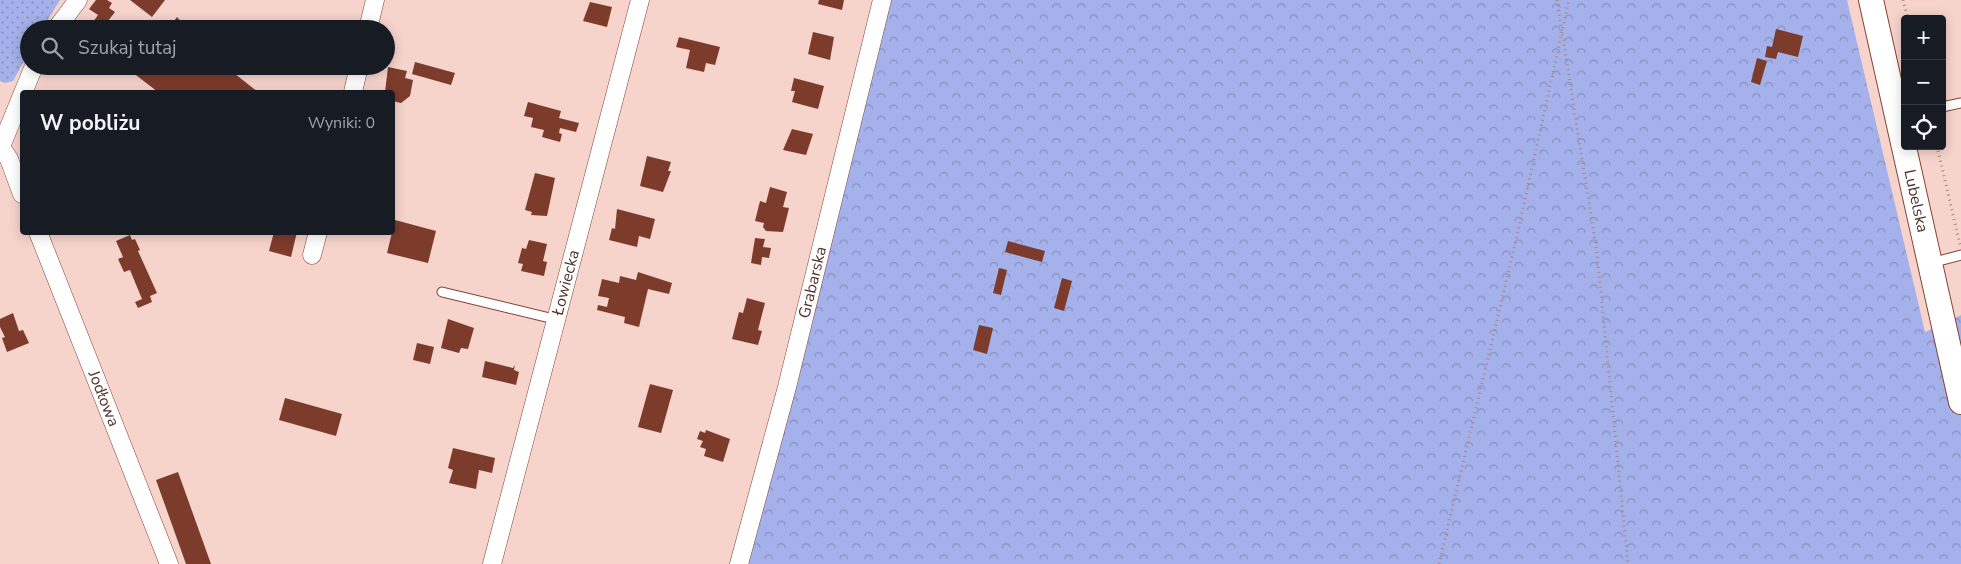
<!DOCTYPE html>
<html lang="pl">
<meta charset="utf-8">
<style>
:root{--surface:#171b24;--page:#242831;--text:#f1f3f6;--muted:#9ea1a6;--line:#363941}
body{margin:0;font-family:"Nunito Sans",sans-serif;background:var(--page);color:var(--text)}
.controls{position:absolute;right:15px;top:15px;display:grid;overflow:hidden;border-radius:5px;box-shadow:0 2px 12px #0003}
.controls button{width:45px;height:45px;display:grid;place-items:center;padding:0;border:0;border-bottom:1px solid var(--line);background:var(--surface);color:var(--text);font:25px sans-serif}
.list{margin:0;padding:0;list-style:none}
h2{display:flex;justify-content:space-between;align-items:center;height:65px;margin:0;padding:0 20px;font-size:21px}
h2 small{font-size:16px;font-weight:400;color:var(--muted)}
.icon{flex:none;width:28px;height:28px;fill:none;stroke:currentColor;stroke-width:2;stroke-linecap:round;stroke-linejoin:round}
.map{position:relative;flex:none;width:1961px;height:564px;overflow:hidden}
.search{position:absolute;background:var(--surface);box-shadow:0 2px 12px #0003;left:20px;top:20px;width:375px;height:55px;display:flex;align-items:center;gap:12px;box-sizing:border-box;padding:0 18px;border-radius:28px;color:var(--muted);font-size:19px}
.panel{position:absolute;background:var(--surface);box-shadow:0 2px 12px #0003;left:20px;top:90px;width:375px;height:145px;border-radius:5px}
.map>svg:first-child{display:block}
.grass{fill:url(#grass-dots)}
.forest{fill:url(#forest-crowns)}
.building{fill:#7d3b2c}
.lines{fill:none;stroke-linecap:round;stroke-linejoin:round}
.service-casing{stroke:#874233;stroke-width:11}
.minor-casing{stroke:#874233;stroke-width:19}
.secondary-casing{stroke:#874233;stroke-width:26}
.path{stroke:#a8877f;stroke-width:3;stroke-dasharray:1 4;stroke-linecap:butt}
.service{stroke:#fff;stroke-width:9}
.minor{stroke:#fff;stroke-width:18}
.secondary{stroke:#fff;stroke-width:24}
.labels{text-anchor:middle;dominant-baseline:central;stroke-width:5;stroke-linejoin:round;paint-order:stroke}
.street-label{font-size:16px;fill:#503029;stroke:#f6d4cc}
</style>
<div class="map">
<svg width="1961" height="564" viewBox="0 0 1961 564">
<defs>
<pattern id="grass-dots" width="8" height="8" patternUnits="userSpaceOnUse" patternTransform="scale(1.25)"><rect width="8" height="8" fill="#a4b1ea"/><path d="M2 2h.1M6 6h.1" fill="none" stroke="#8890be" stroke-width="1.8" stroke-linecap="round"/></pattern>
<pattern id="forest-crowns" width="20" height="18" patternUnits="userSpaceOnUse" patternTransform="scale(1.25)"><rect width="20" height="18" fill="#a4b1ea"/><path d="M2 6a3 3 0 1 1 6 0M12 15a3 3 0 1 1 6 0" fill="none" stroke="#8890be"/></pattern>
</defs>
<rect width="100%" height="100%" fill="#f6d4cc"/>
<!-- grass -->
<polygon class="grass" points="0,0 60,0 42,29 29,29 29,52 13,81 5,83 0,81"/>
<!-- forest -->
<polygon class="forest" points="887,0 1847,0 1925,332 1961,315 1961,564 741,564"/>
<!-- building -->
<g class="building">
<polygon points="96,0 107,0 112,3 109,8 115,12 108,21 111,23 107,29 88,29 98,15 89,9"/>
<polygon points="130,0 165,0 152,17"/>
<polygon points="819,0 844,0 842,10 818,4"/>
<polygon points="590,2 612,7 607,27 583,21"/>
<polygon points="177,17 188,29 161,29 164,25 168,29"/>
<polygon points="1776,29 1803,36 1798,57 1778,52 1776,59 1765,57 1767,46 1772,47"/>
<polygon points="813,32 834,37 830,60 808,54"/>
<polygon points="679,37 720,47 715,65 706,63 704,72 686,68 690,50 676,47"/>
<polygon points="1757,58 1767,61 1760,85 1751,82"/>
<polygon points="415,62 455,73 451,85 412,74"/>
<polygon points="131,66 225,66 258,92 158,92 128,69"/>
<polygon points="388,67 407,71 405,78 413,80 410,96 401,103 392,101 392,92 385,92"/>
<polygon points="794,78 824,86 818,109 792,102 795,91 791,91"/>
<polygon points="528,102 561,111 559,118 579,123 576,132 560,128 559,133 562,134 560,142 542,137 544,130 531,127 533,118 524,116"/>
<polygon points="792,129 813,134 806,155 783,150"/>
<polygon points="647,156 671,162 668,171 671,171 663,192 640,186"/>
<polygon points="535,173 555,178 547,216 531,215 532,212 525,210"/>
<polygon points="770,187 787,192 783,207 789,208 783,232 766,231 763,227 764,223 755,221 760,201 766,203"/>
<polygon points="617,209 655,219 650,239 639,236 637,247 609,240 612,228 615,229"/>
<polygon points="395,220 436,231 428,263 387,253"/>
<polygon points="274,232 297,232 291,257 269,251"/>
<polygon points="130,235 132,240 135,239 140,250 138,251 157,293 150,296 152,302 138,308 135,302 142,299 130,270 124,272 118,259 123,257 116,241"/>
<polygon points="755,238 765,239 763,247 771,248 769,258 762,257 761,265 751,263"/>
<polygon points="529,240 547,244 543,261 547,262 544,276 521,271 523,264 518,263 522,248 526,249"/>
<polygon points="1008,241 1045,251 1042,262 1005,252"/>
<polygon points="999,268 1007,270 1001,295 993,293"/>
<polygon points="638,272 672,283 669,294 648,289 639,327 624,323 625,317 597,310 598,305 607,307 609,298 598,296 602,279 619,283 620,276 636,280"/>
<polygon points="1062,278 1072,281 1064,311 1054,308"/>
<polygon points="747,298 765,303 758,330 762,331 758,345 732,339 739,312 743,313"/>
<polygon points="13,313 19,331 23,330 29,343 7,352 2,338 5,337 0,327 0,319"/>
<polygon points="448,319 474,328 468,349 461,348 459,353 441,348"/>
<polygon points="979,325 993,328 987,354 973,350"/>
<polygon points="417,343 434,347 430,364 413,360"/>
<polygon points="485,361 513,368 515,365 514,370 519,372 516,385 482,377"/>
<polygon points="650,384 673,390 661,433 638,427"/>
<polygon points="285,398 342,414 336,436 279,420"/>
<polygon points="706,430 730,439 723,462 704,456 706,449 700,447 703,441 697,439 700,431 705,433"/>
<polygon points="453,448 495,458 492,473 479,470 476,489 449,483 453,470 448,468"/>
<polygon points="178,472 211,564 186,564 156,480"/>
</g>
<g class="lines">
<defs>
<g id="service">
<polyline points="1942,107 1961,103"/>
<polyline points="1931,263 1961,255"/>
<polyline points="442,292 554,319"/>
</g>
<g id="minor">
<polyline points="56,29 78,0"/>
<polyline points="368,29 375,0"/>
<polyline points="353,92 359,66"/>
<polyline points="1,147 9,159 22,194"/>
<polyline points="0,149 34,66"/>
<path id="s1" d="M38,232l131,332"/>
<polyline points="312,255 318,232"/>
<path id="s2" d="M492,564l148,-564"/>
<path id="s3" d="M739,564l48,-177 95,-387"/>
</g>
<g id="secondary">
<path id="s4" d="M1871,0l90,402"/>
</g>
</defs>
<!-- service casing -->
<use href="#service" class="service-casing"/>
<!-- minor casing -->
<use href="#minor" class="minor-casing"/>
<!-- secondary casing -->
<use href="#secondary" class="secondary-casing"/>
<!-- path -->
<g class="path">
<polyline points="1557,0 1597,254 1628,564"/>
<polyline points="1903,0 1908,19"/>
<polyline points="1937,146 1960,245"/>
<polyline points="1439,564 1516,240 1569,0"/>
</g>
<!-- service -->
<use href="#service" class="service"/>
<!-- minor -->
<use href="#minor" class="minor"/>
<!-- secondary -->
<use href="#secondary" class="secondary"/>
</g>
<g class="labels">
<!-- street labels -->
<g class="street-label">
<text stroke="none"><textPath href="#s4" startOffset="206">Lubelska</textPath></text>
<text stroke="none"><textPath href="#s2" startOffset="291">Łowiecka</textPath></text>
<text stroke="none"><textPath href="#s3" startOffset="291">Grabarska</textPath></text>
<text stroke="none"><textPath href="#s1" startOffset="179">Jodłowa</textPath></text>
</g>
</g>
</svg>
<div class="controls">
<button>+</button>
<button>−</button>
<button><svg class="icon" aria-label="locate" viewBox="0 0 24 24"><circle cx="12" cy="12" r="6"/><path d="M12 2v4M12 18v4M2 12h4M18 12h4"/></svg></button>
</div>
<div class="search"><svg class="icon" aria-label="search" viewBox="0 0 24 24"><circle cx="10" cy="10" r="6"/><path d="M15 15l6 6"/></svg>Szukaj tutaj</div>
<section class="panel">
<h2>W pobliżu<small>Wyniki: 0</small></h2>
<ul class="list">
</ul>
</section>
</div>
